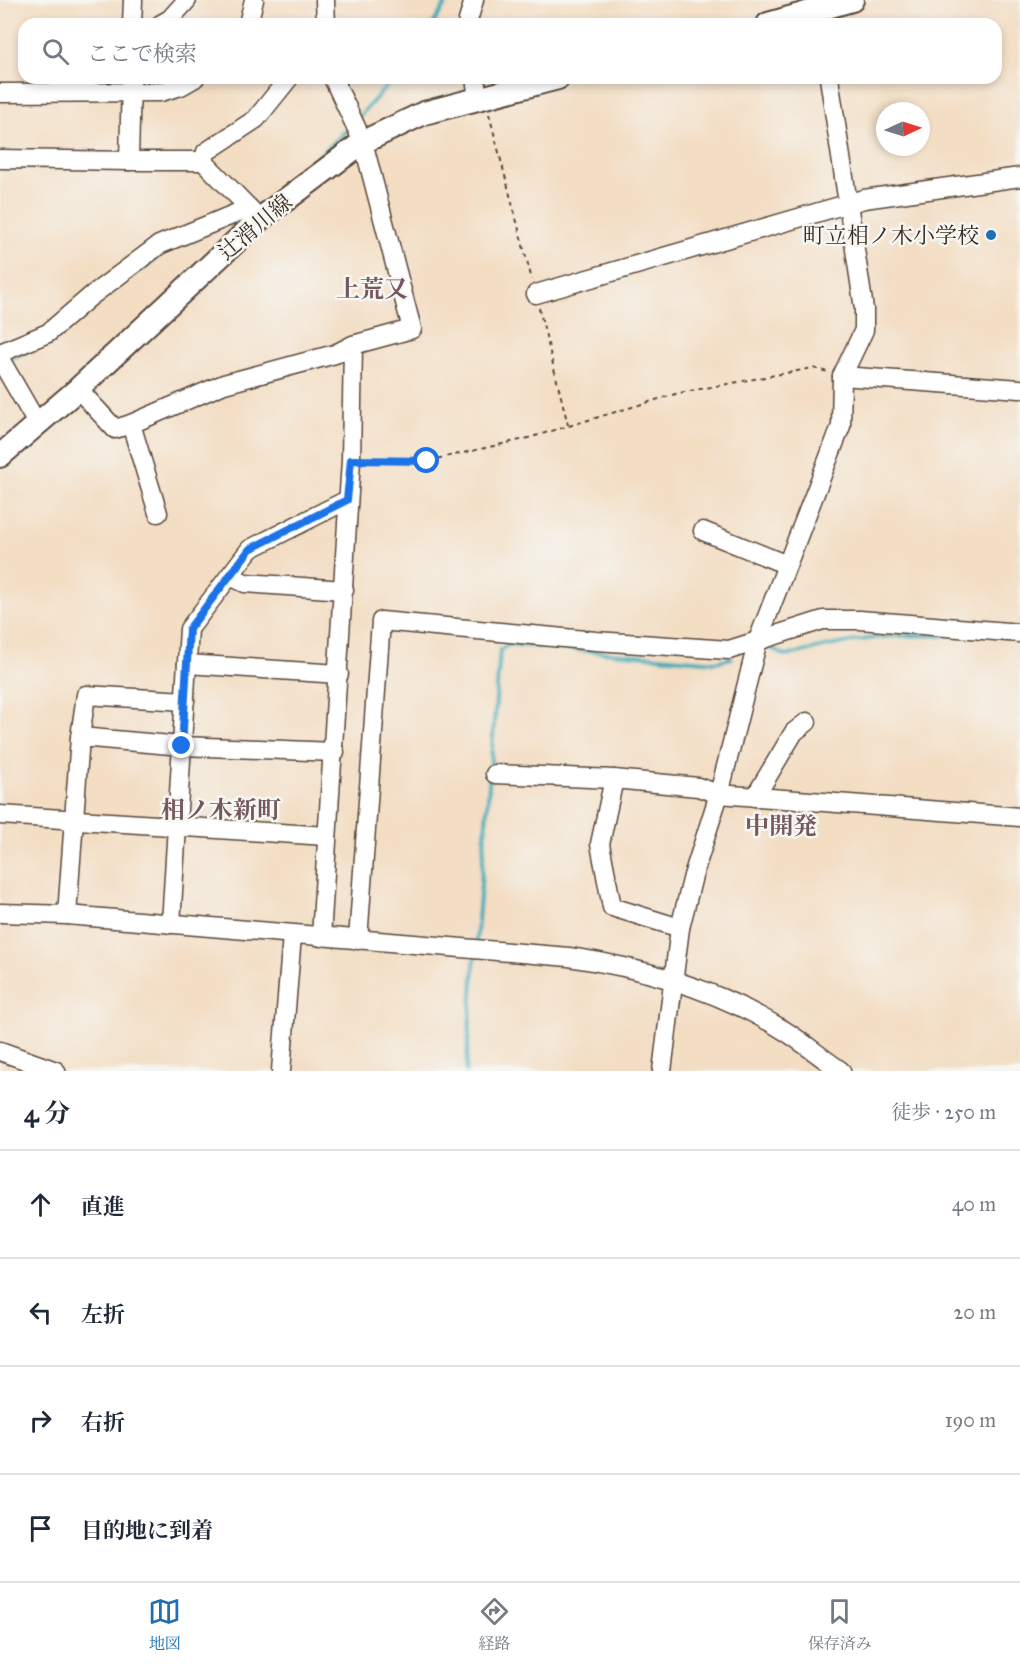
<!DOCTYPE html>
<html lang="ja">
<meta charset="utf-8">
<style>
:root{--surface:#fff;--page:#f6f6f7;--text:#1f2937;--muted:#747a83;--line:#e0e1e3;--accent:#1f6fb2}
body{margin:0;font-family:"IM FELL Great Primer","Noto Serif JP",serif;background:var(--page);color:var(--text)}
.compass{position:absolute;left:876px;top:102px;width:54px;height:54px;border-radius:50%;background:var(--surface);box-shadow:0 3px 9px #0003;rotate:86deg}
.stop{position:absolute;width:18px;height:18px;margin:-14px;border:4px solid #1a73e8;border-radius:50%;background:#fff}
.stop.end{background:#1a73e8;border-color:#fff;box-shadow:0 2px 6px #0008}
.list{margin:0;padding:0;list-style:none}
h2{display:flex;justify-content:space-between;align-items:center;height:78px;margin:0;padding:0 24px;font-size:26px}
h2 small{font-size:20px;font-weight:400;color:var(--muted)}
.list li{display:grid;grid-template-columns:39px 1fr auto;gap:18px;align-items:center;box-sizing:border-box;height:108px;padding:0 24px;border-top:2px solid var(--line)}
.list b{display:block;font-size:22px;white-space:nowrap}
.list em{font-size:20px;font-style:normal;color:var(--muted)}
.icon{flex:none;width:33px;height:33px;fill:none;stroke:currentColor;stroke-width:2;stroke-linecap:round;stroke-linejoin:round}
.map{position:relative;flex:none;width:1020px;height:1071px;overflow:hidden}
.search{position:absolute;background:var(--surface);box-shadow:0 3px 9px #0003;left:18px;right:18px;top:18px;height:66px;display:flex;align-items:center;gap:15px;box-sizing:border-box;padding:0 21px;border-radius:18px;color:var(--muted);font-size:22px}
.sheet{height:510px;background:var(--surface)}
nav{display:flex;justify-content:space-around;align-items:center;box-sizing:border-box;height:84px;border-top:2px solid var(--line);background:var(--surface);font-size:16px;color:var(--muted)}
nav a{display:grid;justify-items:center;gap:3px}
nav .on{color:var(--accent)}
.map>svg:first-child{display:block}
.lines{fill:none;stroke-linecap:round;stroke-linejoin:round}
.stream{stroke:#3cabb9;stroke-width:4}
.minor-casing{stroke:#574537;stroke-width:21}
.major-casing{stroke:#574537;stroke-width:26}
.path{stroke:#574537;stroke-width:2;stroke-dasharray:4.5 4.5;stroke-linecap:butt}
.minor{stroke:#fff;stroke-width:18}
.major{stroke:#fff;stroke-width:22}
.route{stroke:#1a73e8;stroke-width:8}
.poi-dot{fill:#1f6fb2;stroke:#f6f6f2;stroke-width:2}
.labels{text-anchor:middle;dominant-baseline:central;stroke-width:5;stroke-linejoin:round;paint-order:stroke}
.street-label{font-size:22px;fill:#3b2a1e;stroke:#f6f6f2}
.poi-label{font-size:22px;fill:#3b2a1e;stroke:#f6f6f2;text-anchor:end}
.neighbourhood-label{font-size:24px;font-weight:bold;fill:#74585e;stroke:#f6f6f2}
</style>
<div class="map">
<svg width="1020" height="1071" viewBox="0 0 1020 1071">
<rect width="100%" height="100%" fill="#f6f6f2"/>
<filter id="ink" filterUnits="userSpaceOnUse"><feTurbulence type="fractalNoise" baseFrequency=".0167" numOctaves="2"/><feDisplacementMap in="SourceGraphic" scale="12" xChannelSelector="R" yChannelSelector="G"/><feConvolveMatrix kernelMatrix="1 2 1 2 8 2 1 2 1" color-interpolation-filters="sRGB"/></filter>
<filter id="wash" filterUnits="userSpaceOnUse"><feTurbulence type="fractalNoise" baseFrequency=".008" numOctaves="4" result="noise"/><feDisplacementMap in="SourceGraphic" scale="24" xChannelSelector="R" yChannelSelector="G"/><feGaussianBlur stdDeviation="1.35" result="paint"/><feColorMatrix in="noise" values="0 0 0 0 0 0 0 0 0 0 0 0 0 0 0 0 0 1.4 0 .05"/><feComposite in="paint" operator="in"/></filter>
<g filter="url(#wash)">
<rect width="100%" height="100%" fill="#f3ddc3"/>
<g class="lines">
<!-- stream -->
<g class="stream">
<polyline points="433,24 448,0"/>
<polyline points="358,118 394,78"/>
<polyline points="293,181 351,126"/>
<polyline points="142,269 167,250"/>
<polyline points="71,325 100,300"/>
<polyline points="6,361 29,350"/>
<path d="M764,647l3,-1 19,10c52,-13 103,-24 157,-20"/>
<polyline points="476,945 500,650 509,644 716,662 731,658"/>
<polyline points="466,1071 475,955"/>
</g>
</g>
</g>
<g filter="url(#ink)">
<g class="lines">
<defs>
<g id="minor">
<polyline points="325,0 326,24"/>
<polyline points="132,24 133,0"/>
<polyline points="161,24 170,19 187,0"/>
<polyline points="248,24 254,0"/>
<polyline points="467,24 474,0"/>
<polyline points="131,78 129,161 203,161"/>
<polyline points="475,78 478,98"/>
<polyline points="0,93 161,92 181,86 195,78"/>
<polyline points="0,159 129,161"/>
<polyline points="255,214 203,161 206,152 256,119 289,78"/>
<polyline points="536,294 864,199 1020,177"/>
<polyline points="0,353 48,333 91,296 159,245 249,208"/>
<polyline points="0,359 38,425"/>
<polyline points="842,376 1020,389"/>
<polyline points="78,389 115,429 131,424"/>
<polyline points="158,513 131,424 224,384 335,354 353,345"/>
<polyline points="703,531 787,565"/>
<polyline points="230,576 245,583 344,590"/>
<polyline points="187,664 339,674"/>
<polyline points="80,737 86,695 185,701"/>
<polyline points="495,774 614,779"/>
<polyline points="755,797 794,732 807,722"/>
<polyline points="0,815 327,836"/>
<path d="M0,913l67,2 502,42c76,11 150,33 216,74 19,12 37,27 56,40"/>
<polyline points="67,915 80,737 182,746 335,752"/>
<polyline points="171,924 189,629 250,549 347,500"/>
<polyline points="680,928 612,907 600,844 614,779 698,787 719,794 1020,817"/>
<polyline points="321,937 351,460 353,345 412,329 363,142 333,78"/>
<polyline points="358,940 381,621 596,641 729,650 823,620 860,620 1020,633"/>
<polyline points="0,1051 56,1071"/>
<polyline points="281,1071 292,935"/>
<polyline points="662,1071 680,928 693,876 719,794 758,640 841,426 842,376 864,330 864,309 829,78"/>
</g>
<g id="major">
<polyline points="768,24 852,0"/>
<polyline points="0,456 78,389 260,219 363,142 424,113 558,78"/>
</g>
</defs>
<!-- minor casing -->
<use href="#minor" class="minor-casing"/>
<!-- major casing -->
<use href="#major" class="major-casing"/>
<!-- path -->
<g class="path">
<polyline points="489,114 532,280"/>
<polyline points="539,308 568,425"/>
<polyline points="366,460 427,461 525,439 679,393 813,368 828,372"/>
</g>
<!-- minor -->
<use href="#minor" class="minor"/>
<!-- major -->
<use href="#major" class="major"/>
</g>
</g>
<g class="lines" filter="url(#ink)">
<!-- route -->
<polyline class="route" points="182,746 189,629 250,549 347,500 351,460 427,461"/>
</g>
<!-- markers -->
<circle class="poi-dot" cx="991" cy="235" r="6"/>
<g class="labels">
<!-- street labels -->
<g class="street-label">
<text transform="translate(255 227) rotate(-40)">辻滑川線</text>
</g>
<!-- poi labels -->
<g class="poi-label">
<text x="979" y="235">町立相ノ木小学校</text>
</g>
<!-- neighbourhood labels -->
<g class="neighbourhood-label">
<text x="372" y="289">上荒又</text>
<text x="221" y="810">相ノ木新町</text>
<text x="781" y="826">中開発</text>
</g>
</g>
</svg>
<svg class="compass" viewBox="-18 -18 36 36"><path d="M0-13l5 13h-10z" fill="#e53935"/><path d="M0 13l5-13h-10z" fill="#747a83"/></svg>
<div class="stop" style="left:427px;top:461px"></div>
<div class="stop end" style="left:182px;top:746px"></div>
<div class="search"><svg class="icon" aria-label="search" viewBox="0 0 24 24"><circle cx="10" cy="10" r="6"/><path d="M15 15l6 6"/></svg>ここで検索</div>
</div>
<section class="sheet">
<h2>4 分<small>徒歩 · 250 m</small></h2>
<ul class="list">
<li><svg class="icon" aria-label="ahead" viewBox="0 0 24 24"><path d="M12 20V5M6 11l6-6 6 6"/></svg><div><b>直進</b></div><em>40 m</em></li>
<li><svg class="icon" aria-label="left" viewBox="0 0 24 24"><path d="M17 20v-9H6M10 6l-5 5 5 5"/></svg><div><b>左折</b></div><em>20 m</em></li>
<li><svg class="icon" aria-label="right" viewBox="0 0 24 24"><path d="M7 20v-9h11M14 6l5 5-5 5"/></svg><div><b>右折</b></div><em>190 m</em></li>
<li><svg class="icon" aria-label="arrive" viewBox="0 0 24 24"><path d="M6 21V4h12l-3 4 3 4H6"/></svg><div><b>目的地に到着</b></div></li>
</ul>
</section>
<nav>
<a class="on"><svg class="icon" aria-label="map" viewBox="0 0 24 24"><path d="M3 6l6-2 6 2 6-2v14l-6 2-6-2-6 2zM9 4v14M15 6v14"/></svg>地図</a>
<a><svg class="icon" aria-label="directions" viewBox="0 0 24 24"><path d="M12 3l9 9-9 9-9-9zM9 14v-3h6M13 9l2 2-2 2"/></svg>経路</a>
<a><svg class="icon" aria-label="saved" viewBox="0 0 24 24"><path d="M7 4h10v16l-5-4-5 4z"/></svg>保存済み</a>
</nav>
